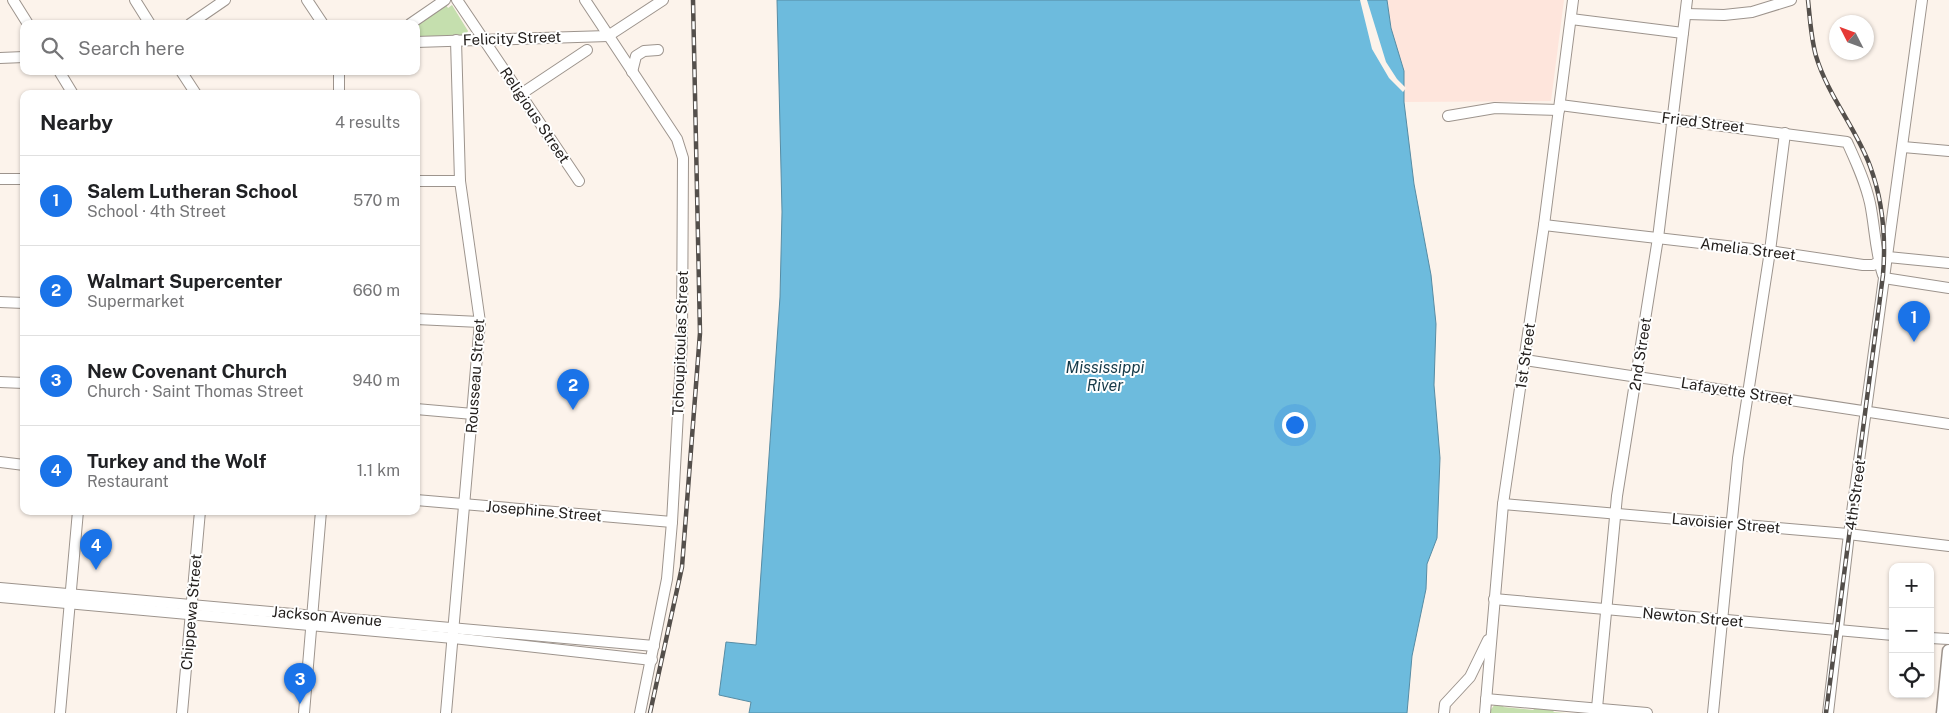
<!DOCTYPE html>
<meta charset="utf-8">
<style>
:root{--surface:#fff;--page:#f6f6f6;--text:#202124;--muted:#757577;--line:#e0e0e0;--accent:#1a73e8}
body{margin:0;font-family:"Public Sans",sans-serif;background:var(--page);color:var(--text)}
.controls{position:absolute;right:15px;bottom:15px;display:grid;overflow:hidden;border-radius:10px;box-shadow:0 1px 4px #0004}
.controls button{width:45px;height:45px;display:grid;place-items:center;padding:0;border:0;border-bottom:1px solid var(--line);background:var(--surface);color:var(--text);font:25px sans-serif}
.compass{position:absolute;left:1829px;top:15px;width:45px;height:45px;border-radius:50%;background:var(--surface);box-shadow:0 1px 4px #0004;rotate:312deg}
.you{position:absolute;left:1294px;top:424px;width:18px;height:18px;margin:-12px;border:4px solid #fff;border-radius:50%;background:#1a73e8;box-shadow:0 0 0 8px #1a73e833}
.badge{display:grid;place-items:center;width:32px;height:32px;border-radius:50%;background:var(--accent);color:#fff;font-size:16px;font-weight:700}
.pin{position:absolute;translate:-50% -41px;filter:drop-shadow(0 1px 2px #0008)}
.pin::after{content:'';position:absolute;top:26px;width:18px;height:15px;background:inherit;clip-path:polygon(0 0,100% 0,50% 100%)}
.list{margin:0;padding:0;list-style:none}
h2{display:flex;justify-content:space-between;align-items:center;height:65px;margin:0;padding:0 20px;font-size:21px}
h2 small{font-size:16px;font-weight:400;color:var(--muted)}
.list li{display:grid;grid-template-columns:32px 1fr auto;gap:15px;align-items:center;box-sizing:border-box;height:90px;padding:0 20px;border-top:1px solid var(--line)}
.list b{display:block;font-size:19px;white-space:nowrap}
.list p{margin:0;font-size:16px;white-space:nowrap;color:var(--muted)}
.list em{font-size:16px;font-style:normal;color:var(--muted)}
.icon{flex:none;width:28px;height:28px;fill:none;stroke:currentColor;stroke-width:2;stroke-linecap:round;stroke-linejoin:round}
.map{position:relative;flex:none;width:1949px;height:713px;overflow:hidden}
.search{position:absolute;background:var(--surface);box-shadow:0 1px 4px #0004;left:20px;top:20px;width:400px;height:55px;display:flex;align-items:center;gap:12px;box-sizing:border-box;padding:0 18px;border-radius:10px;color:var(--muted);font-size:19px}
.panel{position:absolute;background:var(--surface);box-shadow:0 1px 4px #0004;left:20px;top:90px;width:400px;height:425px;border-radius:10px}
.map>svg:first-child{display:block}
.industrial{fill:#fee5dc}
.green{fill:#c5dfae}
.water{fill:#6dbbdd;stroke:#578ca4}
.pier{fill:#fcf3eb}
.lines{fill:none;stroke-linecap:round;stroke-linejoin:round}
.minor-casing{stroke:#9d948d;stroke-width:12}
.major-casing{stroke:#9d948d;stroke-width:15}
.minor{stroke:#fff;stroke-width:10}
.major{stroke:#fff;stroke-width:12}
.rail-casing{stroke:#544f4b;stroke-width:4.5}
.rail{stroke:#fff;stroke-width:2.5;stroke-dasharray:8;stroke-linecap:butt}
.labels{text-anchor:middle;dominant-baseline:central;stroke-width:4;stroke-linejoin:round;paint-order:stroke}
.street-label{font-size:15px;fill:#24201e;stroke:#fff}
.water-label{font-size:16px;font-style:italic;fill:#163a49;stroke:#fff}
</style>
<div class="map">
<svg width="1949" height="713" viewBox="0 0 1949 713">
<rect width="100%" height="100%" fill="#fcf3eb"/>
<!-- industrial -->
<polygon class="industrial" points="1387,0 1564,0 1551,101 1404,102 1404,71 1391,28"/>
<!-- green -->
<g class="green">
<polygon points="446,5 448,8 452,5 468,31 466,35 416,37 416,27"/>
<polygon points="1507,702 1503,707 1533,710 1539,705 1558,707 1553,712 1566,713 1488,713 1496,703"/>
</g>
<!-- water -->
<polygon class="water" points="777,0 1387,0 1391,28 1404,71 1404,102 1414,184 1431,275 1436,324 1434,385 1440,458 1437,538 1427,564 1426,589 1412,656 1407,713 749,713 751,702 719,695 726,642 756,645 780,297 782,212"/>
<!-- pier -->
<polygon class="pier" points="1360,0 1367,0 1386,62 1397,79 1406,88 1403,92 1389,78 1372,49"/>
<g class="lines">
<defs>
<g id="minor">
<polyline points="13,0 28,24"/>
<polyline points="135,0 150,24"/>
<polyline points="307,0 323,24"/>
<polyline points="457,0 579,181"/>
<polyline points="585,0 677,139 683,158 682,340 672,522 667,579 640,713"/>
<polyline points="1686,14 1724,15 1752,12 1791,0"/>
<polyline points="1571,19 1683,33"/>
<polyline points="190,24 225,0"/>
<polyline points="410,24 445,0"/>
<polyline points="608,36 663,0"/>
<polyline points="416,42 608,36"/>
<polyline points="0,58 24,57"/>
<polyline points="59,71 73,94"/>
<polyline points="181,71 196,94"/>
<polyline points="632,72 636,56 644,51 658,50"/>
<polyline points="339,94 339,71"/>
<polyline points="521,94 587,50"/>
<path d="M1560,105l287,37c9,20 18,39 23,61 5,24 5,48 13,72"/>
<polyline points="1448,116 1495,108 1559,110"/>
<polyline points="1903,147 1949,151"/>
<polyline points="0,179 24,179"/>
<polyline points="416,181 460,181"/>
<polyline points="1544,225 1770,251 1863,265 1873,265 1888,257 1949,263"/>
<polyline points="1884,278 1949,288"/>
<polyline points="0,302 24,303"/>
<polyline points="416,319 480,322"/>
<polyline points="1525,360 1949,424"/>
<polyline points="0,382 24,383"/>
<polyline points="416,409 473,414"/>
<polyline points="0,462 24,465"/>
<polyline points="416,500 672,522"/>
<polyline points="1503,504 1848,534 1949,546"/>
<polyline points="0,588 654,646"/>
<polyline points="0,597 453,638 652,660"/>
<polyline points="1494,599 1893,635"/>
<polyline points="1930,638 1949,639"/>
<polyline points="1486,699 1647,713"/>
<polyline points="1597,708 1617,496 1658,238 1687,0"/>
<polyline points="60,713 78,511"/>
<polyline points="182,713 200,511"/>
<polyline points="304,713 321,511"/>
<polyline points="446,713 480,322 460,181 456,40"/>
<polyline points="1444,713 1445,704 1470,677 1488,640"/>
<polyline points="1485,713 1503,504 1544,225 1573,0"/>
<polyline points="1713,713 1738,458 1770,251 1785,133"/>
<polyline points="1828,713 1849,534 1922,0"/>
</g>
<polyline id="major" points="1943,713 1949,651"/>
</defs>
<!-- minor casing -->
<use href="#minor" class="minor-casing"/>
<!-- major casing -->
<use href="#major" class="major-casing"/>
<!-- minor -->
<use href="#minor" class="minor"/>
<!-- major -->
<use href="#major" class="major"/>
<defs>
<g id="rail">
<path d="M1808,0c2,19 3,38 8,56 12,40 40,72 54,110 13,35 16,72 13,109l-57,438"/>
<polyline points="650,713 682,567 700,333 693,0"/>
</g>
</defs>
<!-- rail casing -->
<use href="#rail" class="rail-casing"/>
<!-- rail -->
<use href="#rail" class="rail"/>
</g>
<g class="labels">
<!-- street labels -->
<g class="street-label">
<text transform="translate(512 38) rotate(-2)">Felicity Street</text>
<text transform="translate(535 115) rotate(56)">Religious Street</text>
<text transform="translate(1703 122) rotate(7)">Fried Street</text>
<text transform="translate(1748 249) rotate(7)">Amelia Street</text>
<text transform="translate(680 343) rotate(-88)">Tchoupitoulas Street</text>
<text transform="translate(1640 354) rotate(-81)">2nd Street</text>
<text transform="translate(1525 356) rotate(-82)">1st Street</text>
<text transform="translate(475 376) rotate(-86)">Rousseau Street</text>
<text transform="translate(1737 391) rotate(9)">Lafayette Street</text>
<text transform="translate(1855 495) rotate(-82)">4th Street</text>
<text transform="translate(544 511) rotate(5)">Josephine Street</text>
<text transform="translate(1726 523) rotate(5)">Lavoisier Street</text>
<text transform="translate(191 612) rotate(-85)">Chippewa Street</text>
<text transform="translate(327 616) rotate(5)">Jackson Avenue</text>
<text transform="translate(1693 617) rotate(5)">Newton Street</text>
</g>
<!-- water labels -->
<g class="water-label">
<text x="1105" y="367">Mississippi<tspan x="1105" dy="18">River</tspan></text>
</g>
</g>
</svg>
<div class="controls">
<button>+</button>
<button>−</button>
<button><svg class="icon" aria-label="locate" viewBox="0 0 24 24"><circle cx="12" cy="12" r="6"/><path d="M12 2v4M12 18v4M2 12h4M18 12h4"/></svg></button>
</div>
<svg class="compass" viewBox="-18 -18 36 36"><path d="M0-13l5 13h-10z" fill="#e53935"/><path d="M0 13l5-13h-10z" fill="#757577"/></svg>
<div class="you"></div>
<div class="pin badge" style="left:1914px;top:342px">1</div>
<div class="pin badge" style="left:573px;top:410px">2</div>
<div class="pin badge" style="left:300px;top:704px">3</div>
<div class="pin badge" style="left:96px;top:570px">4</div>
<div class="search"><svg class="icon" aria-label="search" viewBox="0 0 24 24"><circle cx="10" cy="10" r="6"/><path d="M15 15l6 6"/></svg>Search here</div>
<section class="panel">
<h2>Nearby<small>4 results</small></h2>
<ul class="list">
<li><span class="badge">1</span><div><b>Salem Lutheran School</b><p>School · 4th Street</p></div><em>570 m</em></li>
<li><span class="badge">2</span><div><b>Walmart Supercenter</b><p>Supermarket</p></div><em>660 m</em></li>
<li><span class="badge">3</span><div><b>New Covenant Church</b><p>Church · Saint Thomas Street</p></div><em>940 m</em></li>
<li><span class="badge">4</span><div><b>Turkey and the Wolf</b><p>Restaurant</p></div><em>1.1 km</em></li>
</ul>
</section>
</div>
